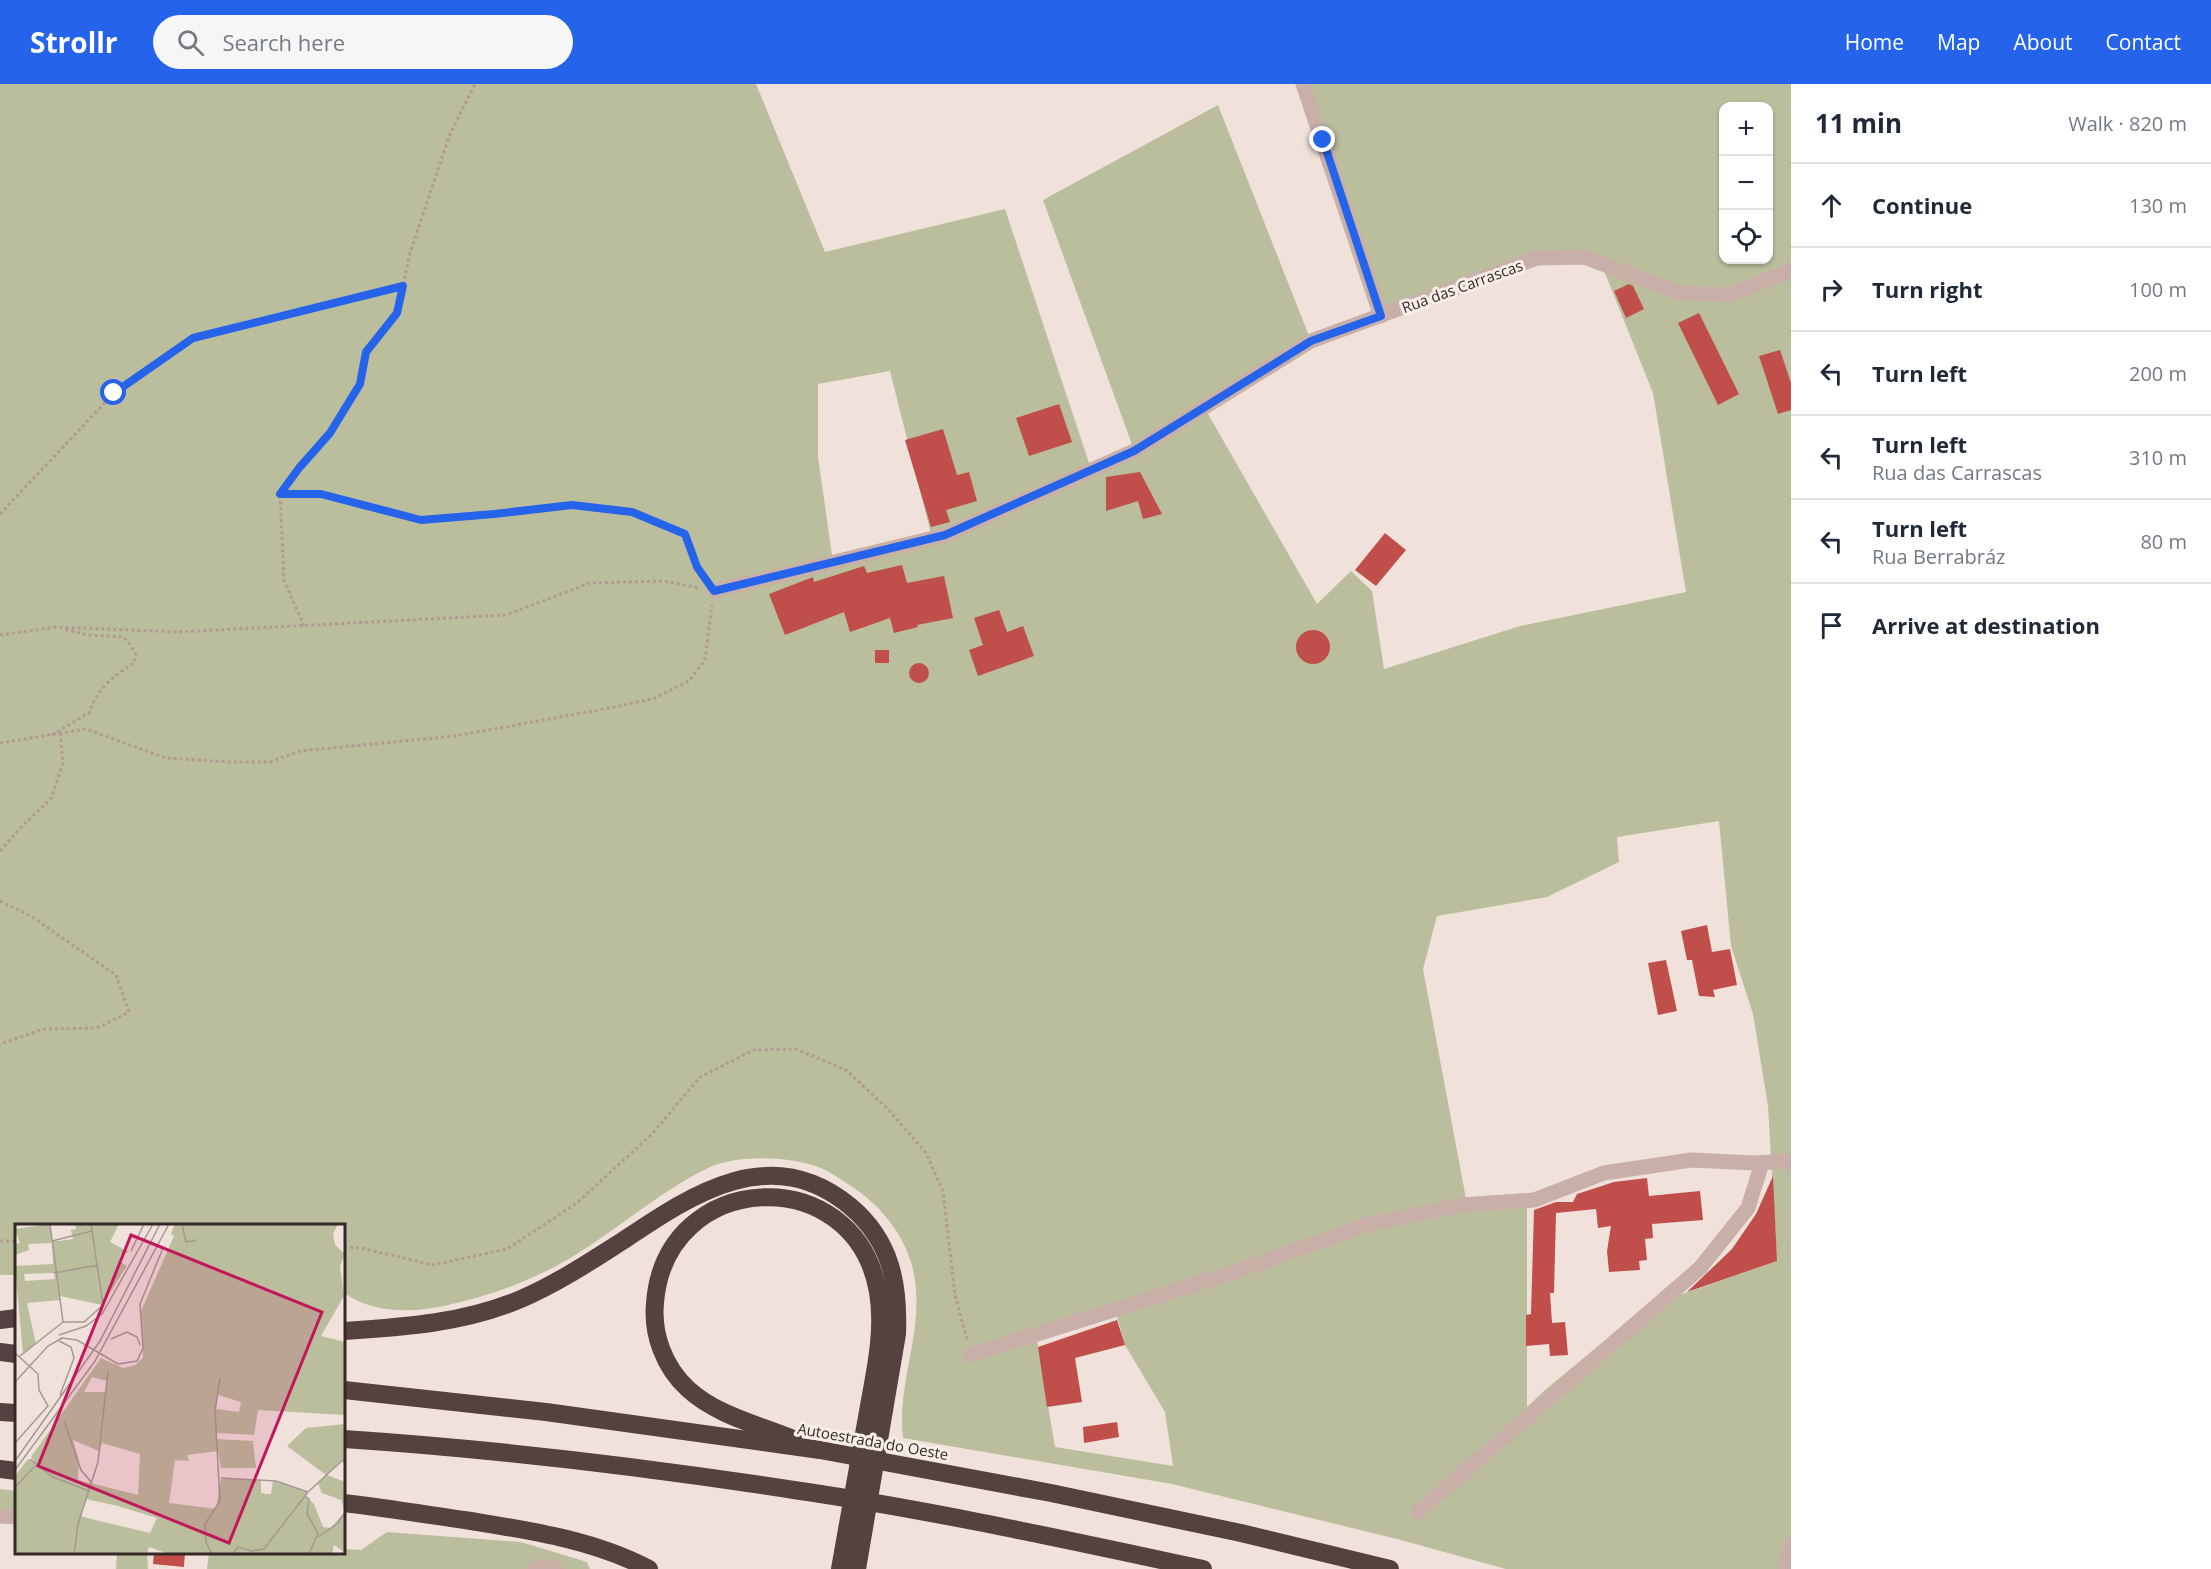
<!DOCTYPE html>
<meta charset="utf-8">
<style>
:root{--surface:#fff;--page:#f6f6f7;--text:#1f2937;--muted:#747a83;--line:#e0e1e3;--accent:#2563eb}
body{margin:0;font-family:"Open Sans",sans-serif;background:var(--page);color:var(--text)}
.controls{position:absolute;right:18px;top:18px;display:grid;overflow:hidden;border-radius:12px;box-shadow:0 2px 4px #0004}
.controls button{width:54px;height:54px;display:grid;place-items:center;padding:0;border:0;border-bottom:2px solid var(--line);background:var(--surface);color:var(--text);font:30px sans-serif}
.stop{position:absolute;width:18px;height:18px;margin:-14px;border:4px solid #2563eb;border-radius:50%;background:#fff}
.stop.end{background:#2563eb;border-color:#fff;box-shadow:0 2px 6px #0008}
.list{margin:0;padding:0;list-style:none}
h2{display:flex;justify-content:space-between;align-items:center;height:78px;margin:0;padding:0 24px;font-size:26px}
h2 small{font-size:20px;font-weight:400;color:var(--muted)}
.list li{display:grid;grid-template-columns:39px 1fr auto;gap:18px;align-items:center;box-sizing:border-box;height:84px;padding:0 24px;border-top:2px solid var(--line)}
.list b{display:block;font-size:22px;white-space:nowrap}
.list p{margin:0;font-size:20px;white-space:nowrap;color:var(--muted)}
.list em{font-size:20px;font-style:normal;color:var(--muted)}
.icon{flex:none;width:33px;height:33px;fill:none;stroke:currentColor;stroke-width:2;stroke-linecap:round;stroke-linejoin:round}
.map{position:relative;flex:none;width:1791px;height:1485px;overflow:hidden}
header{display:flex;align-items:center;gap:36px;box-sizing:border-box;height:84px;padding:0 30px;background:var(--accent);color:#fff}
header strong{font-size:28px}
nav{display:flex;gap:33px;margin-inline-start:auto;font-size:21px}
.search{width:420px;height:54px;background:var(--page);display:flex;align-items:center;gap:15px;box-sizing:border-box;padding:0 21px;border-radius:33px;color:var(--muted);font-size:22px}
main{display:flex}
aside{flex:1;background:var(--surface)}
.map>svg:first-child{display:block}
.green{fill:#babe9c;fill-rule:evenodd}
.building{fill:#c04e4a}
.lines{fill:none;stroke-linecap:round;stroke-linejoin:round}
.path{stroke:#b39992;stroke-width:3;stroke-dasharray:3 3;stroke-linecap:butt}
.minor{stroke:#c8b0a8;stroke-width:15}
.motorway{stroke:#55413f;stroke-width:18}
.route{stroke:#2563eb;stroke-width:8}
.labels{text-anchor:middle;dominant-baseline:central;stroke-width:6;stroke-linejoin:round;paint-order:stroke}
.street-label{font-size:15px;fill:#352928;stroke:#f8ede7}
.inset-road{fill:none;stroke:#a59893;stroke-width:1.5}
.view{fill:#c2185b;fill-opacity:0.15;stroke:#c2185b;stroke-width:3}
.inset-edge{fill:none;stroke:#352928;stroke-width:3}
</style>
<header>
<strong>Strollr</strong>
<div class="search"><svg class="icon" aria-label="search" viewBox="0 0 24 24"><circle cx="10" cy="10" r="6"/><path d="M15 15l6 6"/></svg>Search here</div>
<nav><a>Home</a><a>Map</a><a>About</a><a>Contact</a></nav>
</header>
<main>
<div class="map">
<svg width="1791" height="1485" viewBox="0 0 1791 1485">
<rect width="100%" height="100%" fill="#f0e2db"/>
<!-- green -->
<g class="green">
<path d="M0,0h756l69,168 180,-43 86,260 43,-19 -91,-250 175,-95 93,236 -107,66 113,197 34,-33 21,20 12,78 136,-43 166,-34 -33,-199 -52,-130 -64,-5 -156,58 -78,-232h488v1485h-285l-109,-30 -225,-55 -269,-46c-7,-59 26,-115 8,-176 -11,-35 -37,-63 -68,-81 -6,-4 -13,-9 -20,-12 -31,-13 -84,-15 -115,-1 -51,25 -93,64 -141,92 -37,21 -77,36 -119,45 -35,8 -74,9 -104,-12v-67h-328v49h-16zM1724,22h44v154h-44zM890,287l42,167 -99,24 -15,-105v-73zM1719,737l12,125 22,68 15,92 9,155 -132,46 -100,83 -18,17v-207l-60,4 -44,-235 14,-53 110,-19 72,-35 -2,-25zM1115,1226l10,35 40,67 8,54 -118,-19 -18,-107z"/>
<polygon points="0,1405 16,1407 16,1433 0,1432"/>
<polygon points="387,1448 521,1458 587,1478 590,1485 207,1485 209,1469 344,1468 344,1465 361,1466"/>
<polygon points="117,1469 147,1469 148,1485 116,1485"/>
</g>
<!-- building -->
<g class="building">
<polygon points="1629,200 1633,202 1644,225 1626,234 1614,207"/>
<polygon points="1699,229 1739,310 1718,321 1678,239"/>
<polygon points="1780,266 1791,299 1791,326 1778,330 1759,272"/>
<polygon points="1059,320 1072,358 1029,372 1016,334"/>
<polygon points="943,345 957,391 969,388 977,417 946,426 950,438 931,443 905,356"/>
<polygon points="1140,388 1162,430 1143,435 1138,417 1106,427 1106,393"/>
<polygon points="1385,449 1406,466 1376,502 1355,486"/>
<polygon points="902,481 907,499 944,492 953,534 917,541 918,543 894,549 890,534 850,548 844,528 785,551 769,510 813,493 814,498 864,482 867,489"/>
<polygon points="999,526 1007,548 1023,542 1034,572 978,592 969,566 983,561 974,534"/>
<circle cx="1313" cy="563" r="17"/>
<rect x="875" y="566" width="14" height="13"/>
<circle cx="919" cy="589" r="10"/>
<polygon points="1707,841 1712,868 1730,865 1737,901 1713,906 1715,913 1699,912 1692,876 1687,876 1681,847"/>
<polygon points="1666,876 1677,927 1658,931 1648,879"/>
<polygon points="1773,1092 1777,1177 1687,1208 1732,1165 1756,1130"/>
<polygon points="1647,1094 1649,1112 1700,1107 1703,1136 1652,1140 1653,1154 1645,1155 1647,1176 1639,1177 1640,1186 1609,1188 1607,1167 1611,1142 1598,1144 1596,1125 1556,1129 1554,1209 1550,1209 1552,1239 1565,1238 1568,1271 1550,1272 1549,1260 1526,1262 1526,1231 1531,1230 1534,1126 1556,1118 1573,1118 1577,1110 1614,1098"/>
<polygon points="1117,1236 1125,1261 1075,1274 1082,1318 1047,1323 1038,1263"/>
<polygon points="1117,1338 1119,1353 1084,1359 1083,1343"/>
<polygon points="154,1468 185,1468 184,1483 153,1480"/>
</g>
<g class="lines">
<!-- path -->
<g class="path">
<polyline points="280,410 321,410 421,436 494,430 572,421 632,427 685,450 697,483 706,496"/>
<polyline points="0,430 114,309 193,254 402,202"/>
<polyline points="304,542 284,496 280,410 299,383 330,349 360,300 366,268 397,229 410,169 450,50 475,0"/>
<polyline points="0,551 56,543 178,548 506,531 590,499 664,497 700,504"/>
<path d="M52,651l38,-23c5,-22 26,-38 44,-49l2,-8 -7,-12 -6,-6 -35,-2 -25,-6"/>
<polyline points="0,659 86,645 166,674 231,678 270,678 300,667 455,652 615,623 655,614 689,597 705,576 712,521"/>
<polyline points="0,767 22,742 51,715 63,679 60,650"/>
<polyline points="0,817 31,832 116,891 129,928 97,944 44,945 0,960"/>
<polyline points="0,1157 16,1157"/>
<polyline points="344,1163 361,1164 433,1181 507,1165 577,1119 652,1050 700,993 754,966 796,965 846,986 888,1025 926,1069 943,1107 955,1211 967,1256"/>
</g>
<!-- minor -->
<g class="minor">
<polyline points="1303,0 1381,232"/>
<polyline points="714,507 946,451 1134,367 1311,257 1537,174 1584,173 1680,209 1731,211 1791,186"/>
<polyline points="970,1271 1234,1188 1366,1141 1461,1121 1534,1116 1604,1089 1691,1076 1756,1079 1791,1077"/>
<polyline points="1418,1428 1700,1184 1748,1124 1762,1079"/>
<polyline points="0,1432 16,1433"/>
<polyline points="535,1485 545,1482 557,1485"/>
<polyline points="1784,1485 1791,1460"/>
</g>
<!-- motorway -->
<g class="motorway">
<polyline points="0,1236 16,1234"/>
<path d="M344,1247c61,-4 120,-8 177,-32 37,-16 70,-38 103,-59 70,-47 148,-99 227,-33 40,34 48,77 46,127l-40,235"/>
<polyline points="0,1268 16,1270"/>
<polyline points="344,1306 546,1328 820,1366 1051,1409 1241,1449 1390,1485"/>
<polyline points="0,1328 16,1329"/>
<path d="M344,1355c150,10 301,28 450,51 137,20 273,50 409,79"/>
<path d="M793,1355c-34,-14 -77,-24 -105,-50 -24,-22 -36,-55 -33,-86 10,-134 200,-144 223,-11 7,41 -4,84 -11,125 -9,51 -18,101 -27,152"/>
<polyline points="0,1385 16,1387"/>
<path d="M344,1419c42,5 85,12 127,18 61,10 123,19 178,48"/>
</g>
</g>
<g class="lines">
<!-- route -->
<polyline class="route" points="114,309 193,254 403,202 397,229 366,268 360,300 330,349 299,384 280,410 321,410 421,436 494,430 572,421 632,428 685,450 697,483 714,507 945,451 1134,367 1311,257 1381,232 1323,56"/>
</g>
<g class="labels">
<!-- street labels -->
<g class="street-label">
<text transform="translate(1462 202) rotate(-20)">Rua das Carrascas</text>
<text transform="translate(873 1357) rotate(10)">Autoestrada do Oeste</text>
</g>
</g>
<!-- overview -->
<g transform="translate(15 1140)">
<rect width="330" height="330" fill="#f0e2db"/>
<path d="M35,0l2,17h8l13,-2 -2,-9 5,-1 -1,-5h44l-9,18 19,10 -8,2 -2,7 8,5 -25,39 -42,-9v4l-33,3 9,41 -13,10 -8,-88 38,-2 -1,-21 -24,1 1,6 -14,5v-11l5,-1 -5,-14zM39,49l1,6 -30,2 -1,-7zM160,0h163l-5,10 2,11 10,9 -5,12 4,30 -23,40 24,6v73l-87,-5 -4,25 -38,-2v6l37,2 3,27h-35l-3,-17 -31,4 2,6 -14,-1 -6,43 47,6 5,-31 40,2v13l6,1h4l2,-13 35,11 -3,4 9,8 9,23 8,1 14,-17 -4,-11 -19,-7 -4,-9 8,-9 -39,-29 19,-18 39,-4v40l-5,-3 -13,14 18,7v71l-11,-8 -2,9h-163l-20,-7 -2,7h-132v-78l13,-17 7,3 -4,-5 70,-99 22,10 12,-3 8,-7 -2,-47 33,-75 -3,-2zM77,153l15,4 -1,11h-22zM203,171l23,7 -2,10 -23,-3zM58,216l26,11 3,-8 38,11 -2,41 -60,-15 1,-19zM71,275l32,7 39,12 -7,15 -63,-15 -6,-2z" fill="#babe9c" fill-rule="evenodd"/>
<path class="inset-road" d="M167,0l4,18 10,-2M37,17l40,-10M116,27l13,-27M39,49l44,-8M48,98h21l19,-17 -12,-81M44,111l27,-9 16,-12 51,-90M96,115l16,-7 10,5 3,8M44,117l12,6 3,11 -14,37M0,129l23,21 1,16 9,16 -33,37M5,132l43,-34 -13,-98M0,158l33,-36 14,-8 15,2 41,24 19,-3 6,-13 -3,-44 23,-56M49,197l17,49 11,13M15,235l23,18 36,14M0,237l85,-120 60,-117M0,246l80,-109 74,-137M206,254l55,3 32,11M0,263l22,-23M290,272l4,3 -2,15 11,19 -9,21M303,313l20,-14 7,-10M59,330l4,-30 20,-62 10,-91M197,330l-6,-12 -1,-18 15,-23 -5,-90 5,-33M217,330l6,-7 14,4 12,-2 44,-57 37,-34"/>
<path class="view" d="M116,11l191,77 -93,231 -191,-77z"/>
<rect width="330" height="330" class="inset-edge"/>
</g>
</svg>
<div class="controls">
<button>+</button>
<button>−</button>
<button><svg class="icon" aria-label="locate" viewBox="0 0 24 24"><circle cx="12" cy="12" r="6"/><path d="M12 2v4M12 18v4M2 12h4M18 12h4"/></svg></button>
</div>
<div class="stop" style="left:114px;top:309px"></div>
<div class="stop end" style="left:1323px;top:56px"></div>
</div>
<aside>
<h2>11 min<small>Walk · 820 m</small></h2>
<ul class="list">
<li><svg class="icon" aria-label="ahead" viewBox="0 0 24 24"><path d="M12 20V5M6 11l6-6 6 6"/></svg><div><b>Continue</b></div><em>130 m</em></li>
<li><svg class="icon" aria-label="right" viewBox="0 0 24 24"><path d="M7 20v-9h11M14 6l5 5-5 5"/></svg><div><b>Turn right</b></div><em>100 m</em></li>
<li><svg class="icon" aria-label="left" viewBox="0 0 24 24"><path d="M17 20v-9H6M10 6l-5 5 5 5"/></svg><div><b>Turn left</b></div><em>200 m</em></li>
<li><svg class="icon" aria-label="left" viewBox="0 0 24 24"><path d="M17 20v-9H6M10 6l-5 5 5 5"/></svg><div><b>Turn left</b><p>Rua das Carrascas</p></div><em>310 m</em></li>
<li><svg class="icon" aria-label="left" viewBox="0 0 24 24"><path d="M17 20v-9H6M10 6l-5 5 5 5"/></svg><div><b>Turn left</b><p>Rua Berrabráz</p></div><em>80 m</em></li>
<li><svg class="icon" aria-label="arrive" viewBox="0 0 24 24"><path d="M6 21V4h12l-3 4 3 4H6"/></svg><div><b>Arrive at destination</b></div></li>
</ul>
</aside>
</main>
